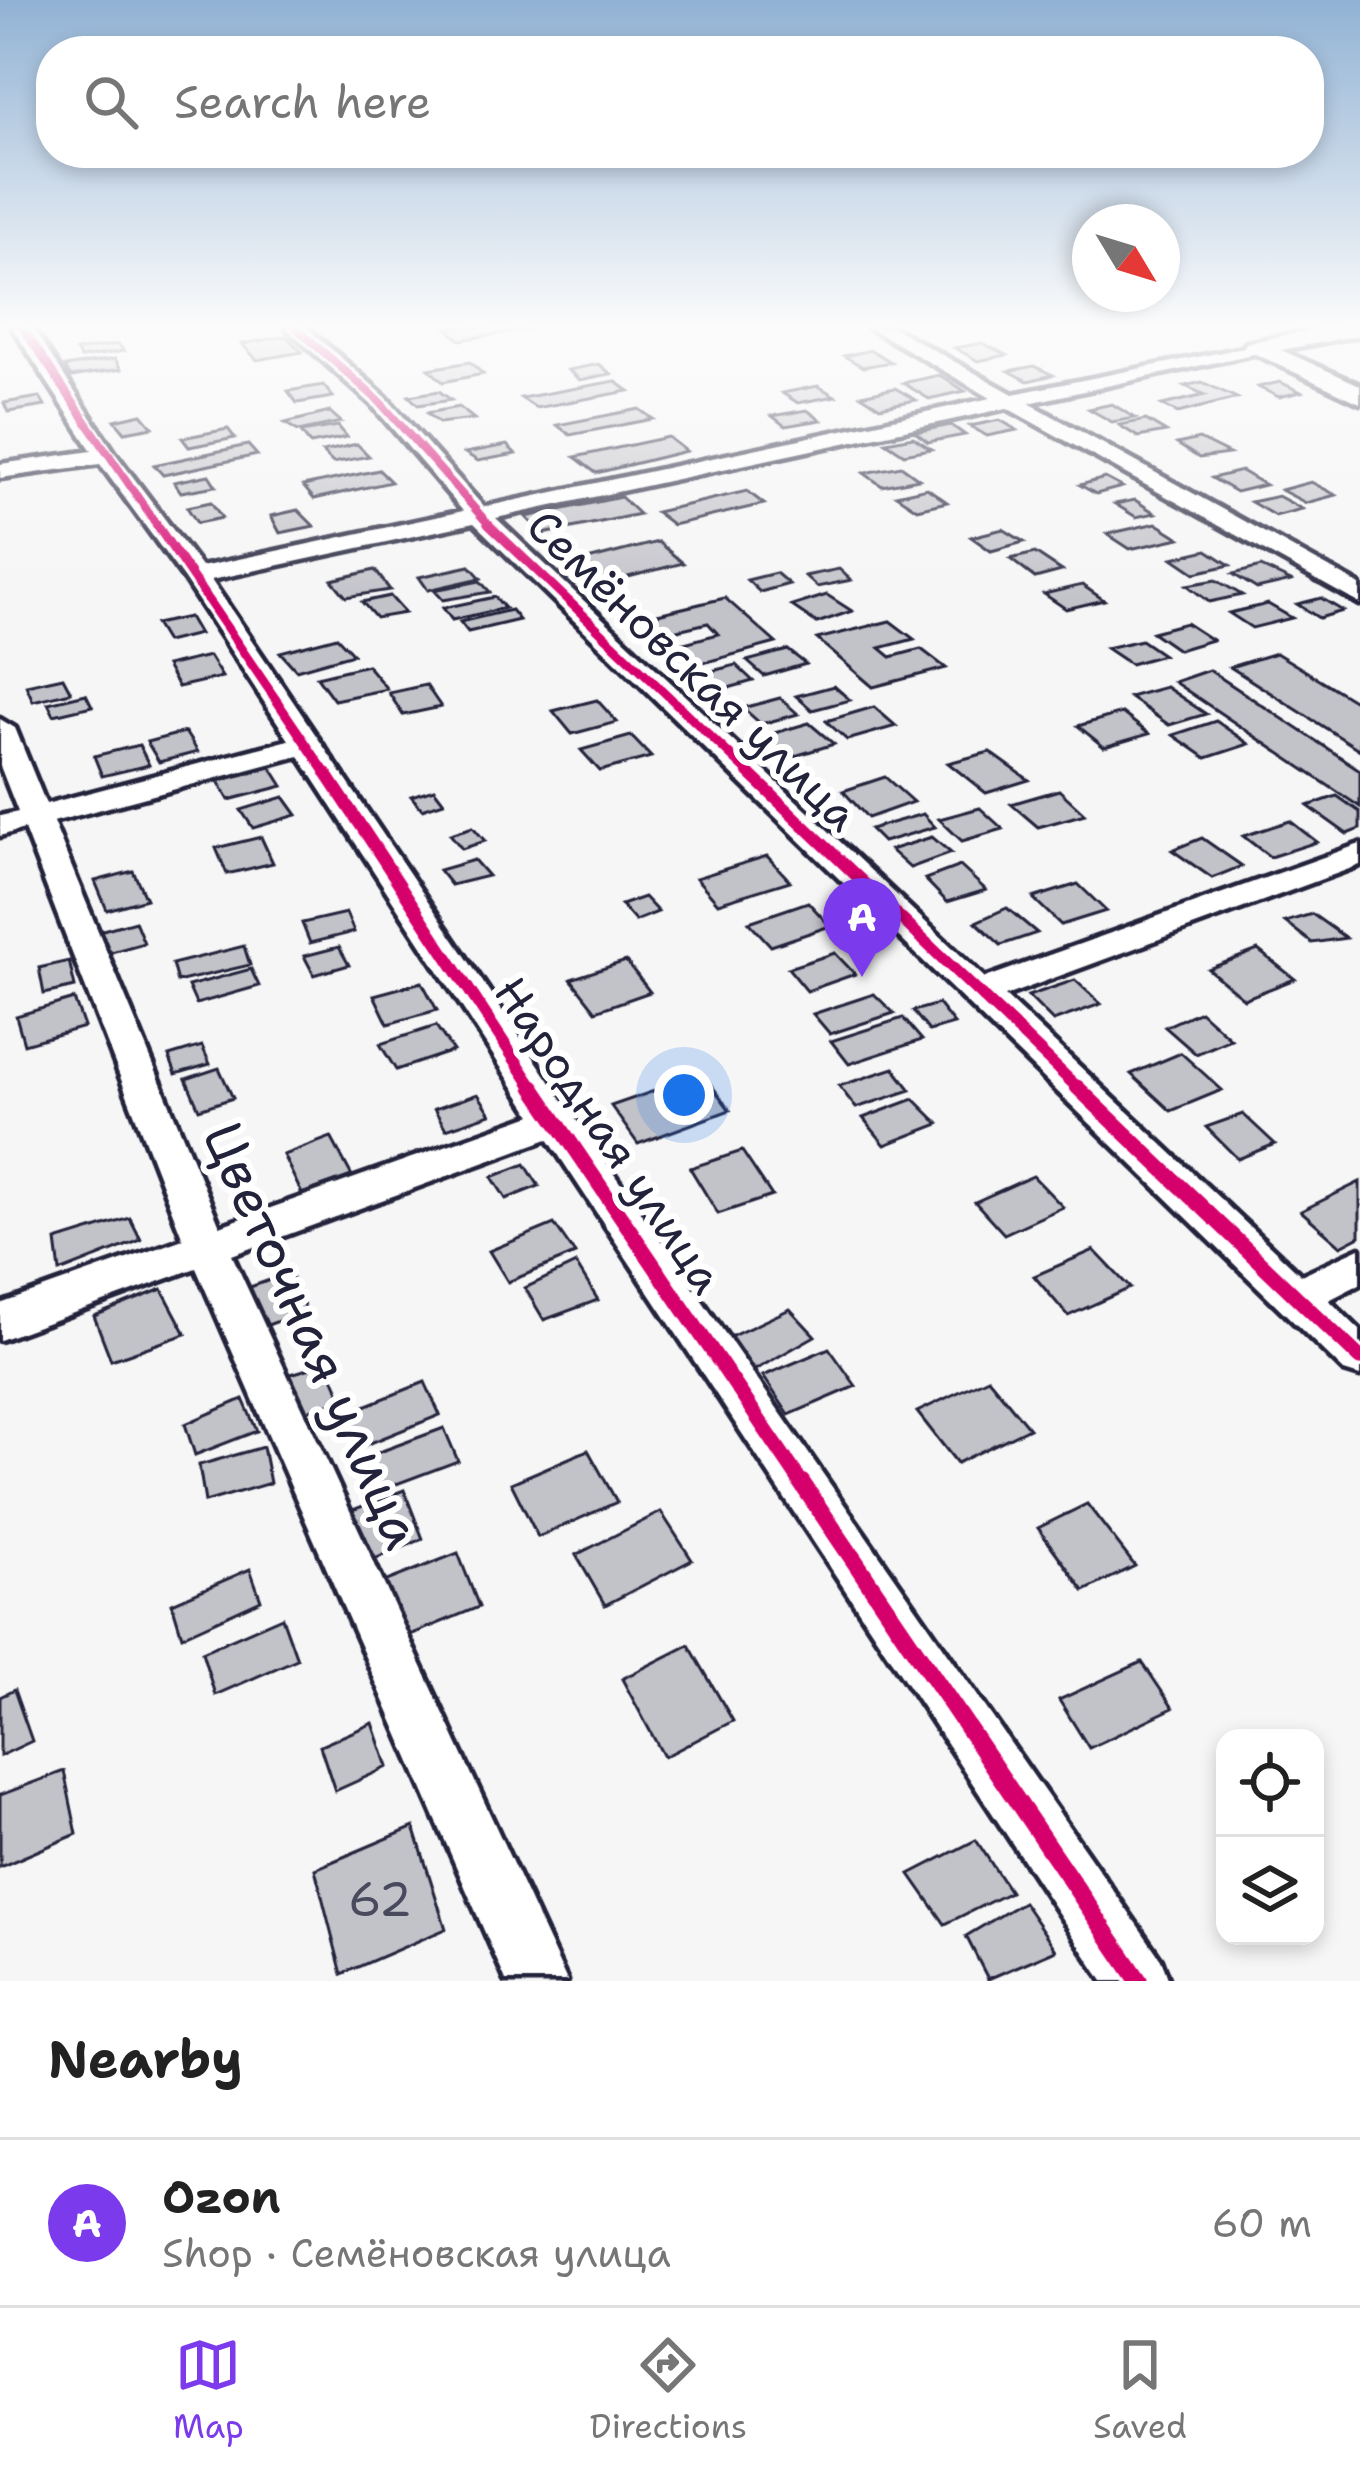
<!DOCTYPE html>
<meta charset="utf-8">
<style>
:root{--surface:#fff;--page:#f6f6f6;--text:#222;--muted:#767676;--line:#e0e0e0;--accent:#7c3aed}
body{margin:0;font-family:"Shantell Sans",sans-serif;background:var(--page);color:var(--text)}
.controls{position:absolute;right:36px;bottom:36px;display:grid;overflow:hidden;border-radius:24px;box-shadow:0 6px 18px #0003}
.controls button{width:108px;height:108px;display:grid;place-items:center;padding:0;border:0;border-bottom:3px solid var(--line);background:var(--surface);color:var(--text);font:60px sans-serif}
.compass{position:absolute;left:1072px;top:204px;width:108px;height:108px;border-radius:50%;background:var(--surface);box-shadow:0 6px 18px #0003;rotate:128deg}
.you{position:absolute;left:684px;top:1095px;width:42px;height:42px;margin:-30px;border:9px solid #fff;border-radius:50%;background:#1a73e8;box-shadow:0 0 0 18px #1a73e833}
.badge{display:grid;place-items:center;width:78px;height:78px;border-radius:50%;background:var(--accent);color:#fff;font-size:39px;font-weight:700}
.pin{position:absolute;translate:-50% -99px;filter:drop-shadow(0 3px 6px #0008)}
.pin::after{content:'';position:absolute;top:63px;width:42px;height:36px;background:inherit;clip-path:polygon(0 0,100% 0,50% 100%)}
.list{margin:0;padding:0;list-style:none}
h2{display:flex;justify-content:space-between;align-items:center;height:156px;margin:0;padding:0 48px;font-size:51px}
h2 small{font-size:39px;font-weight:400;color:var(--muted)}
.list li{display:grid;grid-template-columns:78px 1fr auto;gap:36px;align-items:center;box-sizing:border-box;height:168px;padding:0 48px;border-top:3px solid var(--line)}
.list b{display:block;font-size:45px;white-space:nowrap}
.list p{margin:0;font-size:39px;white-space:nowrap;color:var(--muted)}
.list em{font-size:39px;font-style:normal;color:var(--muted)}
.icon{flex:none;width:66px;height:66px;fill:none;stroke:currentColor;stroke-width:2;stroke-linecap:round;stroke-linejoin:round}
.map{position:relative;flex:none;width:1360px;height:1981px;overflow:hidden}
.search{position:absolute;background:var(--surface);box-shadow:0 6px 18px #0003;left:36px;right:36px;top:36px;height:132px;display:flex;align-items:center;gap:30px;box-sizing:border-box;padding:0 42px;border-radius:48px;color:var(--muted);font-size:45px}
.sheet{height:324px;background:var(--surface)}
nav{display:flex;justify-content:space-around;align-items:center;box-sizing:border-box;height:168px;border-top:3px solid var(--line);background:var(--surface);font-size:33px;color:var(--muted)}
nav a{display:grid;justify-items:center;gap:6px}
nav .on{color:var(--accent)}
.map>svg:first-child{display:block}
.building{fill:#c2c2c9;stroke:#22223b;stroke-width:3}
.lines{fill:none;stroke-linecap:round;stroke-linejoin:round}
.minor-casing{stroke:#22223b;stroke-width:9}
.tertiary-casing{stroke:#22223b;stroke-width:9}
.minor{fill:#fff;fill-rule:evenodd}
.tertiary{fill:#fff;fill-rule:evenodd}
.cycleway-far4-casing{stroke:#fff;stroke-width:12}
.cycleway-far3-casing{stroke:#fff;stroke-width:15}
.cycleway-far2-casing{stroke:#fff;stroke-width:20}
.cycleway-far1-casing{stroke:#fff;stroke-width:22}
.cycleway-casing{stroke:#fff;stroke-width:26}
.cycleway-far4{stroke:#d6006c;stroke-width:8}
.cycleway-far3{stroke:#d6006c;stroke-width:9}
.cycleway-far2{stroke:#d6006c;stroke-width:12}
.cycleway-far1{stroke:#d6006c;stroke-width:15}
.cycleway{stroke:#d6006c;stroke-width:18}
.labels{text-anchor:middle;dominant-baseline:central;stroke-width:12;stroke-linejoin:round;paint-order:stroke}
.street-label{font-size:45px;fill:#22223b;stroke:#fff}
.near-number-label{font-size:48px;fill:#4a4a5e}
.near-street-label{font-size:54px;fill:#22223b;stroke:#fff}
</style>
<div class="map">
<svg width="1360" height="1981" viewBox="0 0 1360 1981">
<rect width="100%" height="100%" fill="#f6f6f7"/>
<filter id="ink" filterUnits="userSpaceOnUse"><feTurbulence type="fractalNoise" baseFrequency=".00833" numOctaves="2"/><feDisplacementMap in="SourceGraphic" scale="24" xChannelSelector="R" yChannelSelector="G"/><feConvolveMatrix kernelMatrix="1 2 1 2 8 2 1 2 1" color-interpolation-filters="sRGB"/></filter>
<g filter="url(#ink)">
<!-- building -->
<g class="building">
<polygon points="446,327 524,327 527,329 460,340"/>
<polygon points="286,336 302,352 257,360 242,344"/>
<polygon points="982,343 1007,355 978,361 955,348"/>
<polygon points="118,344 124,351 81,358 76,351"/>
<polygon points="871,350 891,362 863,367 844,356"/>
<polygon points="115,359 121,369 71,377 65,367"/>
<polygon points="470,362 483,374 443,382 429,369"/>
<polygon points="599,364 611,374 580,380 568,370"/>
<polygon points="1034,366 1053,375 1028,381 1009,371"/>
<polygon points="939,375 965,391 929,399 903,383"/>
<polygon points="615,381 629,391 536,408 521,398"/>
<polygon points="1202,382 1237,398 1178,413 1162,405 1205,395 1185,386"/>
<polygon points="1280,382 1301,392 1279,397 1258,387"/>
<polygon points="323,385 333,397 297,403 288,391"/>
<polygon points="818,386 835,396 798,403 782,393"/>
<polygon points="895,388 916,400 880,407 861,395"/>
<polygon points="439,391 451,400 418,405 409,396"/>
<polygon points="40,397 45,406 8,412 4,403"/>
<polygon points="1112,404 1135,418 1112,422 1089,409"/>
<polygon points="459,407 474,419 439,423 427,413"/>
<polygon points="639,409 653,419 570,435 557,425"/>
<polygon points="807,410 821,420 785,426 772,416"/>
<polygon points="330,412 341,422 298,431 285,423"/>
<polygon points="142,414 153,427 125,432 115,420"/>
<polygon points="1000,420 1017,430 987,436 970,426"/>
<polygon points="1146,420 1166,432 1138,437 1119,425"/>
<polygon points="951,425 965,435 928,442 915,432"/>
<polygon points="338,426 347,437 310,444 301,432"/>
<polygon points="228,429 235,438 189,447 182,438"/>
<polygon points="668,437 686,451 596,473 575,457"/>
<polygon points="913,437 931,449 904,454 886,442"/>
<polygon points="1199,439 1229,454 1199,458 1177,444"/>
<polygon points="357,444 369,456 333,463 322,452"/>
<polygon points="248,445 257,455 163,475 154,465"/>
<polygon points="507,445 516,454 478,461 465,453"/>
<polygon points="901,466 919,479 882,486 864,473"/>
<polygon points="379,470 391,482 314,499 303,486"/>
<polygon points="1241,471 1265,485 1236,492 1212,478"/>
<polygon points="209,475 216,486 181,492 174,482"/>
<polygon points="1105,478 1122,487 1096,494 1080,485"/>
<polygon points="1311,482 1336,495 1306,503 1281,490"/>
<polygon points="927,488 947,502 917,509 896,495"/>
<polygon points="747,491 764,504 673,525 656,512"/>
<polygon points="1278,496 1302,509 1275,516 1251,502"/>
<polygon points="621,497 639,514 543,534 526,517"/>
<polygon points="1135,500 1155,513 1136,517 1115,504"/>
<polygon points="211,502 222,518 197,523 187,507"/>
<polygon points="298,510 314,526 280,533 271,516"/>
<polygon points="1156,523 1180,538 1130,549 1107,534"/>
<polygon points="1003,529 1024,542 991,551 971,537"/>
<polygon points="658,542 683,563 589,587 564,566"/>
<polygon points="1207,550 1230,565 1195,573 1173,558"/>
<polygon points="1035,553 1062,571 1035,578 1010,559"/>
<polygon points="470,566 481,578 428,590 419,577"/>
<polygon points="1261,567 1291,581 1257,589 1233,574"/>
<polygon points="839,569 851,580 817,587 805,576"/>
<polygon points="375,570 390,590 346,597 332,580"/>
<polygon points="776,573 789,584 760,592 747,580"/>
<polygon points="1216,580 1242,595 1209,602 1187,585"/>
<polygon points="480,581 490,592 443,600 434,590"/>
<polygon points="1082,585 1104,600 1066,609 1044,594"/>
<polygon points="827,595 852,611 817,623 792,606"/>
<polygon points="390,596 405,613 376,618 362,602"/>
<polygon points="495,597 505,608 452,620 443,608"/>
<polygon points="725,598 776,643 692,666 673,646 718,634 708,623 660,634 645,617"/>
<polygon points="1321,598 1343,611 1319,618 1297,604"/>
<polygon points="1268,604 1292,618 1252,628 1229,613"/>
<polygon points="511,610 519,620 468,632 460,622"/>
<polygon points="189,617 199,634 166,642 155,624"/>
<polygon points="890,621 914,639 880,648 891,657 921,649 946,668 873,687 817,639"/>
<polygon points="1186,623 1212,640 1178,650 1152,632"/>
<polygon points="337,637 353,654 296,670 280,652"/>
<polygon points="1141,640 1163,655 1130,664 1106,648"/>
<polygon points="788,650 806,664 764,676 747,661"/>
<polygon points="1276,653 1360,704 1360,750 1230,667"/>
<polygon points="209,656 222,677 178,687 166,666"/>
<polygon points="367,665 387,689 334,700 317,677"/>
<polygon points="736,665 753,681 718,691 700,674"/>
<polygon points="1209,670 1360,770 1360,807 1174,682"/>
<polygon points="63,677 71,692 33,701 26,685"/>
<polygon points="426,685 441,707 403,715 389,693"/>
<polygon points="834,686 850,700 812,710 796,696"/>
<polygon points="1166,687 1206,714 1169,725 1129,697"/>
<polygon points="86,694 92,706 54,715 48,703"/>
<polygon points="780,698 798,714 761,724 743,708"/>
<polygon points="597,700 617,722 572,734 553,711"/>
<polygon points="874,707 896,726 847,740 826,721"/>
<polygon points="1122,713 1149,734 1104,747 1078,726"/>
<polygon points="1216,721 1249,744 1206,758 1173,735"/>
<polygon points="809,723 834,744 772,763 747,741"/>
<polygon points="185,732 198,752 159,762 147,742"/>
<polygon points="631,736 651,757 600,771 581,750"/>
<polygon points="139,745 149,765 102,776 94,756"/>
<polygon points="990,752 1029,780 986,793 948,763"/>
<polygon points="271,767 283,786 229,800 218,781"/>
<polygon points="885,777 913,802 868,818 843,791"/>
<polygon points="434,789 444,802 422,809 411,796"/>
<polygon points="1059,790 1085,814 1038,827 1011,804"/>
<polygon points="1337,796 1360,812 1360,829 1347,834 1308,806"/>
<polygon points="284,797 297,815 253,828 241,810"/>
<polygon points="980,808 1003,829 962,841 939,819"/>
<polygon points="923,814 935,827 883,842 870,829"/>
<polygon points="1290,821 1317,842 1270,857 1243,836"/>
<polygon points="473,827 485,841 462,849 450,834"/>
<polygon points="261,837 273,863 227,874 216,848"/>
<polygon points="932,837 951,853 910,868 890,850"/>
<polygon points="1202,838 1242,866 1212,878 1172,850"/>
<polygon points="767,856 790,881 718,903 696,878"/>
<polygon points="474,860 488,876 451,885 439,870"/>
<polygon points="960,866 986,890 947,902 925,879"/>
<polygon points="133,871 146,899 107,910 95,881"/>
<polygon points="1078,884 1106,911 1061,925 1033,898"/>
<polygon points="644,897 658,912 635,921 621,905"/>
<polygon points="808,902 830,926 771,946 749,922"/>
<polygon points="1007,908 1037,933 1001,945 976,922"/>
<polygon points="346,913 354,932 310,943 302,923"/>
<polygon points="1312,914 1346,938 1312,943 1285,922"/>
<polygon points="135,921 144,943 108,953 99,931"/>
<polygon points="244,946 250,965 177,982 172,964"/>
<polygon points="339,947 349,965 314,975 304,956"/>
<polygon points="1258,950 1295,979 1244,999 1208,969"/>
<polygon points="835,953 855,974 807,991 788,968"/>
<polygon points="69,961 75,987 44,994 39,968"/>
<polygon points="626,961 650,992 596,1011 571,979"/>
<polygon points="251,969 259,986 196,1004 188,986"/>
<polygon points="1075,980 1101,1004 1053,1021 1028,996"/>
<polygon points="422,982 437,1010 388,1024 374,995"/>
<polygon points="874,994 894,1013 830,1034 813,1014"/>
<polygon points="74,999 84,1027 24,1044 16,1016"/>
<polygon points="938,1004 954,1024 929,1031 913,1011"/>
<polygon points="1200,1011 1231,1039 1196,1054 1165,1027"/>
<polygon points="903,1018 922,1040 849,1064 831,1041"/>
<polygon points="436,1026 453,1051 396,1070 380,1044"/>
<polygon points="202,1046 210,1064 176,1074 169,1056"/>
<polygon points="1181,1053 1222,1090 1171,1111 1131,1074"/>
<polygon points="219,1068 233,1098 199,1109 186,1079"/>
<polygon points="894,1068 911,1090 856,1108 839,1086"/>
<polygon points="703,1074 730,1110 638,1144 611,1106"/>
<polygon points="478,1094 491,1114 446,1129 434,1109"/>
<polygon points="914,1099 939,1124 885,1145 863,1118"/>
<polygon points="1243,1114 1275,1144 1238,1159 1206,1127"/>
<polygon points="331,1137 352,1176 302,1194 283,1155"/>
<polygon points="742,1151 772,1196 718,1214 690,1168"/>
<polygon points="525,1164 539,1186 506,1199 492,1177"/>
<polygon points="1033,1176 1063,1207 1004,1234 975,1202"/>
<polygon points="1360,1182 1360,1236 1341,1246 1301,1211"/>
<polygon points="130,1218 141,1240 60,1272 56,1241"/>
<polygon points="554,1224 575,1254 508,1282 489,1251"/>
<polygon points="1094,1250 1130,1288 1068,1316 1034,1276"/>
<polygon points="576,1264 598,1300 544,1320 525,1288"/>
<polygon points="290,1273 306,1311 265,1326 250,1287"/>
<polygon points="162,1289 186,1334 111,1360 94,1316"/>
<polygon points="790,1309 815,1336 753,1371 728,1338"/>
<polygon points="829,1348 856,1386 789,1415 763,1376"/>
<polygon points="327,1363 343,1400 297,1414 281,1377"/>
<polygon points="988,1378 1029,1428 957,1463 917,1412"/>
<polygon points="425,1382 440,1415 358,1448 342,1415"/>
<polygon points="243,1399 257,1431 195,1455 185,1424"/>
<polygon points="444,1428 458,1461 375,1492 363,1458"/>
<polygon points="263,1447 270,1483 205,1502 199,1465"/>
<polygon points="588,1450 617,1502 538,1537 511,1483"/>
<polygon points="404,1490 423,1539 370,1561 350,1511"/>
<polygon points="1087,1504 1135,1566 1084,1591 1038,1528"/>
<polygon points="661,1512 692,1560 605,1605 576,1555"/>
<polygon points="458,1553 479,1607 398,1640 379,1584"/>
<polygon points="250,1569 261,1600 182,1636 172,1603"/>
<polygon points="282,1617 297,1659 215,1695 202,1652"/>
<polygon points="689,1645 733,1721 664,1757 622,1679"/>
<polygon points="1142,1662 1173,1708 1089,1748 1059,1700"/>
<polygon points="14,1690 32,1741 0,1756 0,1697"/>
<polygon points="373,1723 388,1767 335,1791 320,1746"/>
<polygon points="64,1771 77,1834 0,1867 0,1795"/>
<polygon points="414,1827 446,1929 342,1974 315,1869"/>
<polygon points="976,1840 1010,1892 945,1924 910,1874"/>
<polygon points="1023,1902 1056,1950 988,1979 966,1936"/>
</g>
<g class="lines">
<defs>
<path id="minor" d="M12,327h20l83,126 86,114 262,-56 -91,-106 -87,-78h21l80,70 98,110 507,-109 -123,-71h24l121,67 249,-50v8l-233,51 331,182v19l-353,-196 -511,110 489,460 375,-134v21l-355,131 296,279 59,-27v36l-31,16 31,30v46l-16,-5 -870,-848 -263,57 359,531 591,848 8,22h-66l-555,-842 -316,116 335,726h-61l-310,-713 -196,72v-36l183,-65 -159,-410 -24,7v-20l18,-4 -18,-46v-47l15,9 31,76 243,-64 -105,-161 -84,-115 -100,14v-14l92,-13zM299,756l233,359 -312,111 -167,-404z"/>
<polygon id="tertiary" points="1328,327 1360,327 1360,335 1281,350 1360,385 1360,403 1243,348 1246,343"/>
</defs>
<!-- minor casing -->
<use href="#minor" class="minor-casing"/>
<!-- tertiary casing -->
<use href="#tertiary" class="tertiary-casing"/>
<!-- minor -->
<use href="#minor" class="minor"/>
<!-- tertiary -->
<use href="#tertiary" class="tertiary"/>
<defs>
<g id="cycleway-far4">
<polyline points="22,327 158,527"/>
<polyline points="295,327 379,401 491,527"/>
</g>
<g id="cycleway-far3">
<polyline points="156,524 328,776"/>
<polyline points="488,524 752,776"/>
</g>
<g id="cycleway-far2">
<polyline points="326,773 535,1090"/>
<polyline points="749,773 1080,1090"/>
</g>
<g id="cycleway-far1">
<polyline points="533,1087 803,1485"/>
<polyline points="1077,1087 1360,1358"/>
</g>
<polyline id="cycleway" points="801,1482 1139,1981"/>
</defs>
<!-- cycleway-far4 casing -->
<use href="#cycleway-far4" class="cycleway-far4-casing"/>
<!-- cycleway-far3 casing -->
<use href="#cycleway-far3" class="cycleway-far3-casing"/>
<!-- cycleway-far2 casing -->
<use href="#cycleway-far2" class="cycleway-far2-casing"/>
<!-- cycleway-far1 casing -->
<use href="#cycleway-far1" class="cycleway-far1-casing"/>
<!-- cycleway casing -->
<use href="#cycleway" class="cycleway-casing"/>
<!-- cycleway-far4 -->
<use href="#cycleway-far4" class="cycleway-far4"/>
<!-- cycleway-far3 -->
<use href="#cycleway-far3" class="cycleway-far3"/>
<!-- cycleway-far2 -->
<use href="#cycleway-far2" class="cycleway-far2"/>
<!-- cycleway-far1 -->
<use href="#cycleway-far1" class="cycleway-far1"/>
<!-- cycleway -->
<use href="#cycleway" class="cycleway"/>
</g>
</g>
<!-- sky -->
<linearGradient id="sky" x2="0" y2="1"><stop stop-color="#91b2d4"/><stop offset="0.54" stop-color="#fbfbfb"/><stop offset="1" stop-color="#fbfbfb" stop-opacity="0"/></linearGradient>
<rect width="1360" height="604" fill="url(#sky)"/>
<g class="labels">
<!-- street labels -->
<g class="street-label">
<text transform="translate(693 670) rotate(44)">Семёновская улица</text>
<text transform="translate(609 1135) rotate(56)">Народная улица</text>
</g>
<!-- near-number labels -->
<g class="near-number-label">
<text x="380" y="1899">62</text>
</g>
<!-- near-street labels -->
<g class="near-street-label">
<text transform="translate(313 1335) rotate(66)">Цветочная улица</text>
</g>
</g>
</svg>
<div class="controls">
<button><svg class="icon" aria-label="locate" viewBox="0 0 24 24"><circle cx="12" cy="12" r="6"/><path d="M12 2v4M12 18v4M2 12h4M18 12h4"/></svg></button>
<button><svg class="icon" aria-label="layers" viewBox="0 0 24 24"><path d="M12 4l9 5-9 5-9-5zM3 14l9 5 9-5"/></svg></button>
</div>
<svg class="compass" viewBox="-18 -18 36 36"><path d="M0-13l5 13h-10z" fill="#e53935"/><path d="M0 13l5-13h-10z" fill="#767676"/></svg>
<div class="you"></div>
<div class="pin badge" style="left:862px;top:977px">A</div>
<div class="search"><svg class="icon" aria-label="search" viewBox="0 0 24 24"><circle cx="10" cy="10" r="6"/><path d="M15 15l6 6"/></svg>Search here</div>
</div>
<section class="sheet">
<h2>Nearby<small></small></h2>
<ul class="list">
<li><span class="badge">A</span><div><b>Ozon</b><p>Shop · Семёновская улица</p></div><em>60 m</em></li>
</ul>
</section>
<nav>
<a class="on"><svg class="icon" aria-label="map" viewBox="0 0 24 24"><path d="M3 6l6-2 6 2 6-2v14l-6 2-6-2-6 2zM9 4v14M15 6v14"/></svg>Map</a>
<a><svg class="icon" aria-label="directions" viewBox="0 0 24 24"><path d="M12 3l9 9-9 9-9-9zM9 14v-3h6M13 9l2 2-2 2"/></svg>Directions</a>
<a><svg class="icon" aria-label="saved" viewBox="0 0 24 24"><path d="M7 4h10v16l-5-4-5 4z"/></svg>Saved</a>
</nav>
